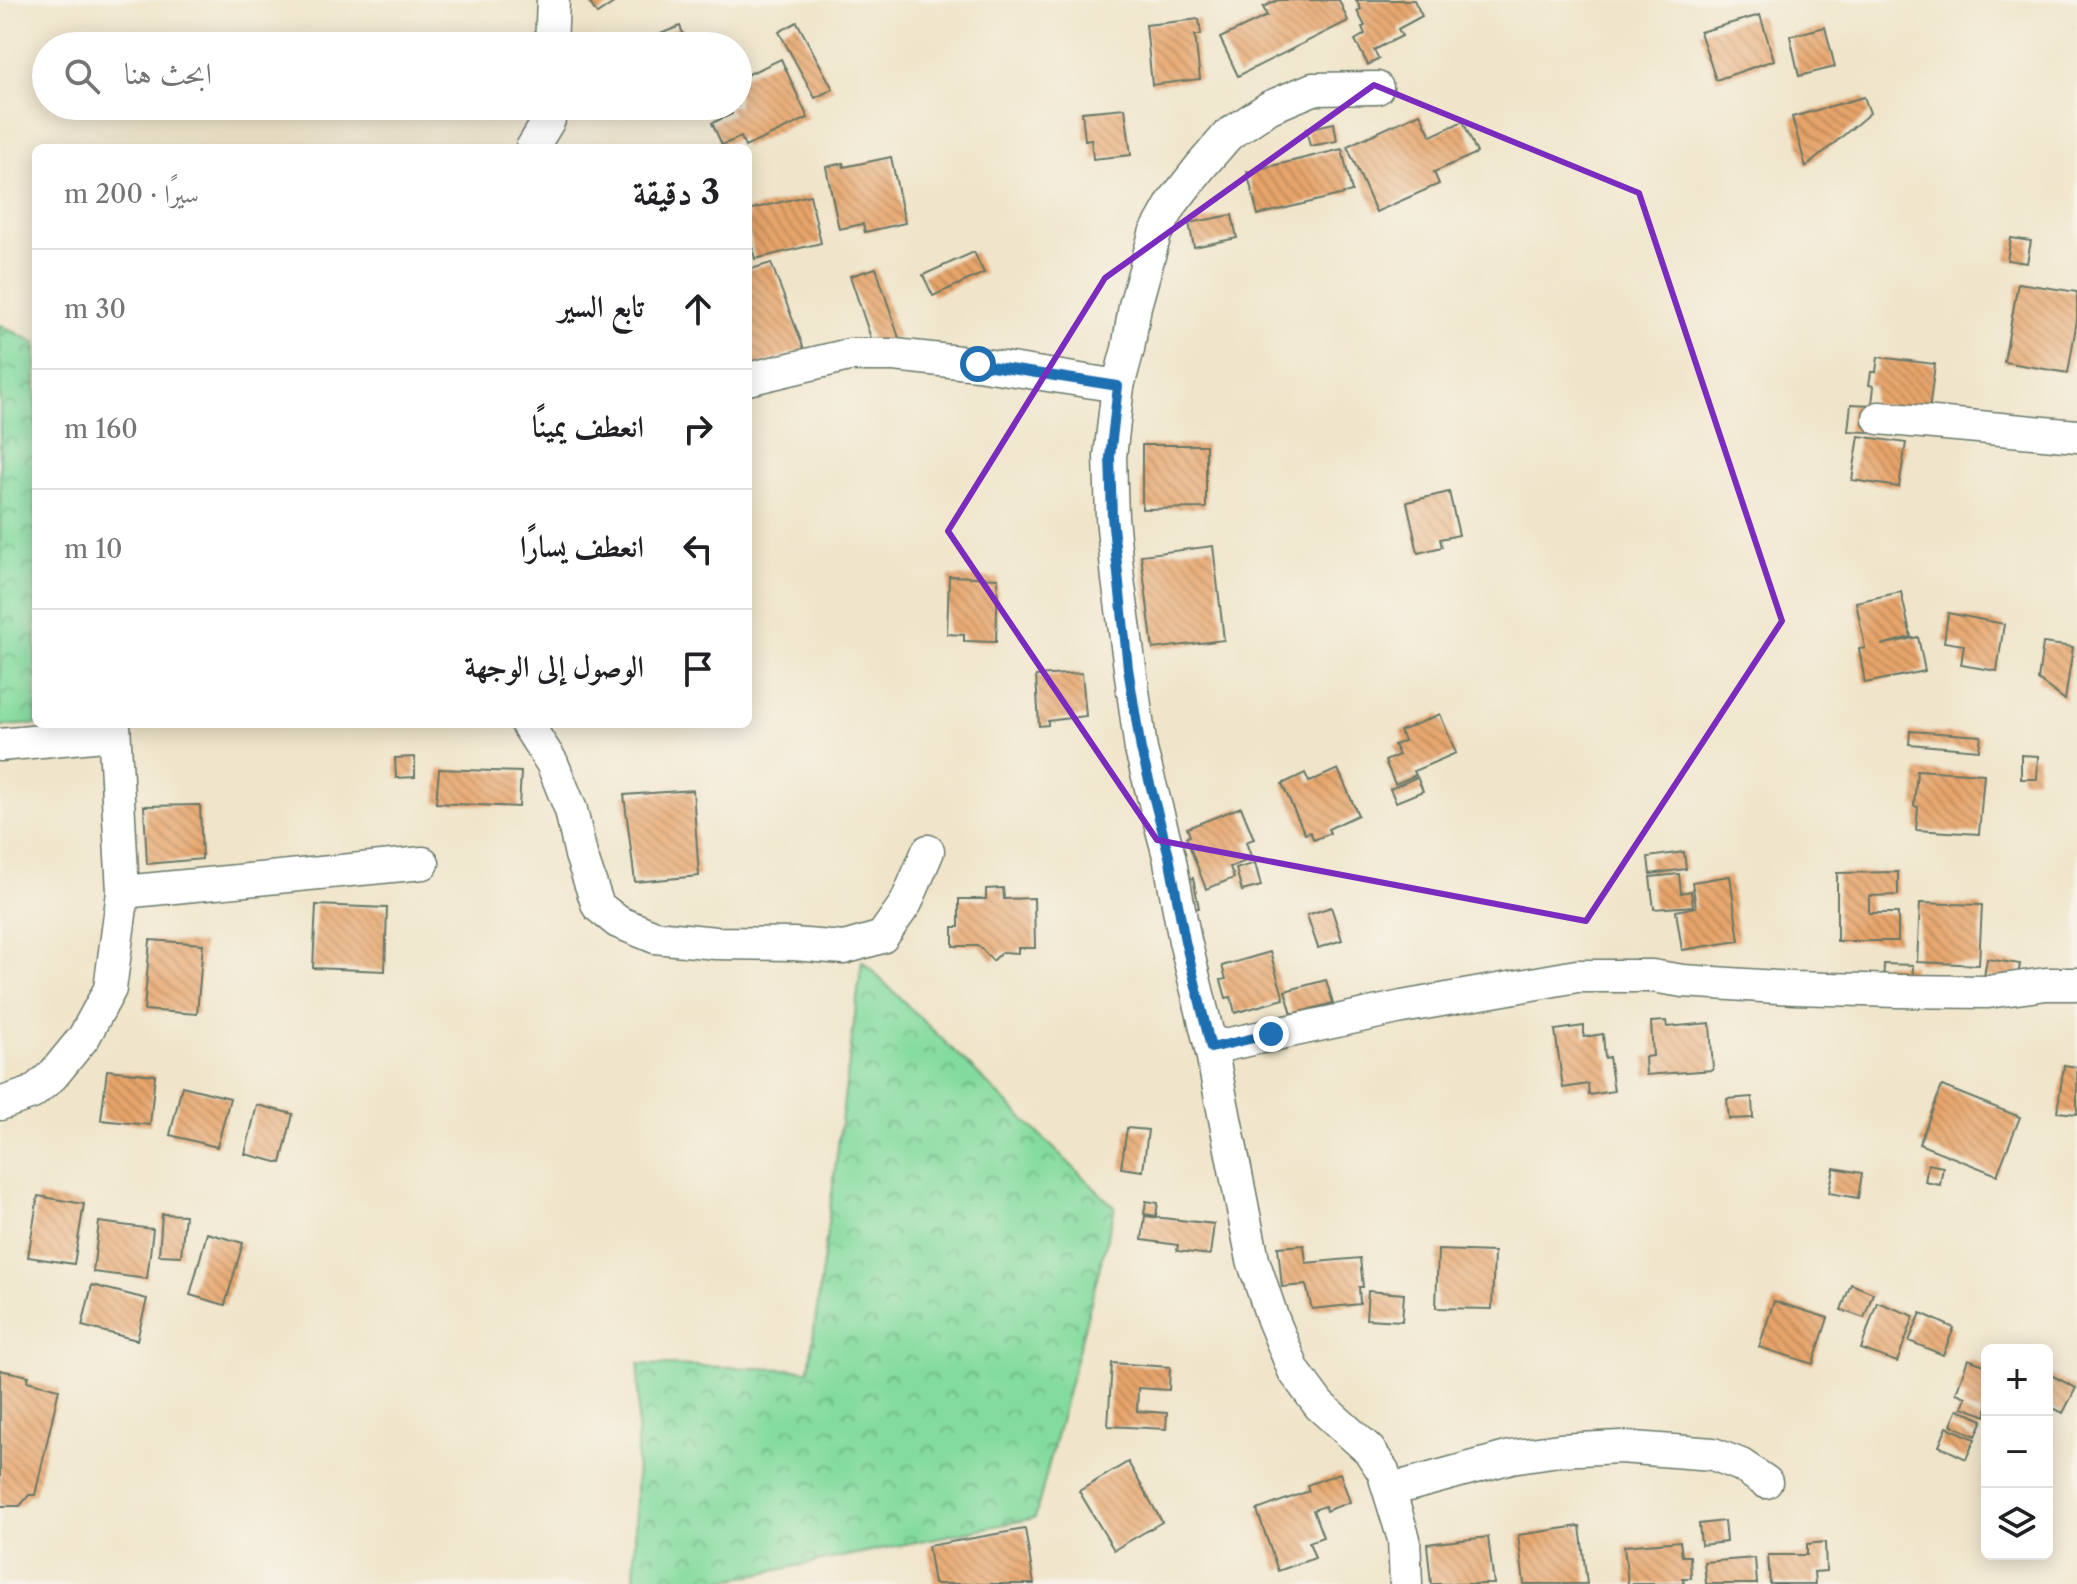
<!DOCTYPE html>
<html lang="ar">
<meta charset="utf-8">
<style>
:root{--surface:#fff;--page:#f2f2f2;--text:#202124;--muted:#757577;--line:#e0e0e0}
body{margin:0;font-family:"Libre Caslon Text",Amiri,serif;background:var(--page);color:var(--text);direction:rtl}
.controls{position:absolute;right:24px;bottom:24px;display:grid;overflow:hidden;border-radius:12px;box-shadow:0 4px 20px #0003}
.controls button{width:72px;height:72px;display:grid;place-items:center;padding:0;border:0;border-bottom:2px solid var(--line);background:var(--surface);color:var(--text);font:40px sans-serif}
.stop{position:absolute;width:24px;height:24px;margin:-18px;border:6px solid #1f6fb2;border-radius:50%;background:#fff}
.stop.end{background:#1f6fb2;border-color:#fff;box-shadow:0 2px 8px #0008}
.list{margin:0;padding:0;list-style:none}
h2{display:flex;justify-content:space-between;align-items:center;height:104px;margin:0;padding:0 32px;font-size:34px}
h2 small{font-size:26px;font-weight:400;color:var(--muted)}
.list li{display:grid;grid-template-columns:52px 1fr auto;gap:24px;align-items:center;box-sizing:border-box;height:120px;padding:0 32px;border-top:2px solid var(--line)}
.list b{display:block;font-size:30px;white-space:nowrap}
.list em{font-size:26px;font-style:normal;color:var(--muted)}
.icon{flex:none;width:44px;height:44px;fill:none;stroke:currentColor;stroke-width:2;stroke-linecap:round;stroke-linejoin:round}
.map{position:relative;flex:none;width:2077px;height:1584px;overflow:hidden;direction:ltr}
.search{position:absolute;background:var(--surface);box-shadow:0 4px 20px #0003;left:32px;top:32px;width:720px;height:88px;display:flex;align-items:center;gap:20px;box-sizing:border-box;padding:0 28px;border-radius:44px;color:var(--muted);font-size:30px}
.panel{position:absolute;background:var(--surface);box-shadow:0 4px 20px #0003;left:32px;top:144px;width:720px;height:584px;border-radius:12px;direction:rtl}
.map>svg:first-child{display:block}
.park{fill:url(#park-crowns);stroke:#528c6a;stroke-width:2}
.building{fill:url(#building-back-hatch)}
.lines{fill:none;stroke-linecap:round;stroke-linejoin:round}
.minor-casing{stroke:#687868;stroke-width:35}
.minor{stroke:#fff;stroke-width:32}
.route{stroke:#1f6fb2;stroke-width:10}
.marked{fill:none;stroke:#7b2cbf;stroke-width:6;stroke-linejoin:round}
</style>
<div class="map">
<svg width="2077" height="1584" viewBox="0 0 2077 1584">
<defs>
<pattern id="park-crowns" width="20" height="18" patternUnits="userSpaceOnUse" patternTransform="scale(2)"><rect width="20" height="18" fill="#84db9f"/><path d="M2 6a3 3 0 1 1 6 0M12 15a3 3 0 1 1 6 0" fill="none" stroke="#6bb382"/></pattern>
<pattern id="building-back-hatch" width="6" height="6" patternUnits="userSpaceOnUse" patternTransform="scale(2)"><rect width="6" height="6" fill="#e7a46a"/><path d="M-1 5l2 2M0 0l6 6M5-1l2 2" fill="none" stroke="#bb8758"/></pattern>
</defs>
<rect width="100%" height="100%" fill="#f7f3e8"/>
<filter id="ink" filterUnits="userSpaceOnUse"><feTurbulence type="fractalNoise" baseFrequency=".0125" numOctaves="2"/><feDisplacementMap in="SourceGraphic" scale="16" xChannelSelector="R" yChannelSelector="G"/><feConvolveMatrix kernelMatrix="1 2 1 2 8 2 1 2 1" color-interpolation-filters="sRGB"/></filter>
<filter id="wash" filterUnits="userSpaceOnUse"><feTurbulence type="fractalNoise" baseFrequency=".006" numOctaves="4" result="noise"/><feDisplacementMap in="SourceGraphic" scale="32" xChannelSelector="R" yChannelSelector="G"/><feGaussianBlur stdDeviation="1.8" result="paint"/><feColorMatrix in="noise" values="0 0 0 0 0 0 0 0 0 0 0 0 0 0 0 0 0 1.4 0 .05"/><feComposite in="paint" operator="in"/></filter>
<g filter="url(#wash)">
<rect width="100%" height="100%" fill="#f0e5ca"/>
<!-- park -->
<g class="park">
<polygon points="0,325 36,343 36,724 41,724 0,726"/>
<polygon points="862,961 1115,1208 1035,1518 707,1584 634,1584 639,1364 809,1370"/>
</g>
<g id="blocks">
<!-- building -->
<g class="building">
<polygon points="588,0 618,0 597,14"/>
<polygon points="1278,0 1339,0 1348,21 1238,76 1220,38 1267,16 1263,7"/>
<polygon points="1356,0 1414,0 1422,16 1398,29 1402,36 1374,50 1379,59 1368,65 1355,40 1365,34 1362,27 1365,26 1357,11 1361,9"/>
<polygon points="1760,15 1774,60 1716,80 1700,32"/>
<polygon points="1199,19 1201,35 1195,35 1200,79 1152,85 1146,25"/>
<polygon points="797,22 833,89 815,98 779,32"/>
<polygon points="680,26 688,46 630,46"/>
<polygon points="1825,27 1835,67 1799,76 1790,36"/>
<polygon points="781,59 808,118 745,147 741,137 722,145 712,123 732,114 728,106 738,106 738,79"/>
<polygon points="1864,97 1870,113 1806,167 1792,117"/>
<polygon points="1125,108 1131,155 1093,159 1091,139 1085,140 1082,112"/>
<polygon points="1420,113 1431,136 1463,121 1477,153 1434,172 1439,184 1376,212 1347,146"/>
<polygon points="1334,123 1337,141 1310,146 1306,129"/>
<polygon points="1342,149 1352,192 1258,215 1247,172"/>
<polygon points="891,157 905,223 865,232 863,224 839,229 826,167 843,163 844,167"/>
<polygon points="810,195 821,243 755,259 748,227 748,210"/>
<polygon points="1232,215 1237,238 1194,247 1189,223"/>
<polygon points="2011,238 2031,241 2027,263 2007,260"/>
<polygon points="974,252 984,273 933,296 923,275"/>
<polygon points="771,263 804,349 748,368 748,270"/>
<polygon points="876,268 899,338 874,347 850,276"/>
<polygon points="2018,283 2077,292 2077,320 2068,373 2004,362"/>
<polygon points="1878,357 1935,364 1929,411 1872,404 1874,386 1869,385 1871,372 1876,372"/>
<polygon points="1851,404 1870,405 1868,432 1848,431"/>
<polygon points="1859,436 1906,443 1899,487 1852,480"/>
<polygon points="1142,445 1206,445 1206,508 1142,509"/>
<polygon points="1449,492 1459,535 1440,539 1442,547 1418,553 1407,502"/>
<polygon points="1213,546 1224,640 1153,649 1141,555"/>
<polygon points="949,576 998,578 996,642 964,641 964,635 947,634"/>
<polygon points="1901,592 1911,637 1881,645 1918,637 1925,671 1865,683 1859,649 1865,648 1856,602"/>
<polygon points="1948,613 2004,624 1997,671 1961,665 1964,645 1944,642"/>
<polygon points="2043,643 2073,647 2065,700 2038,680"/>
<polygon points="1082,673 1086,716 1048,721 1048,725 1039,726 1036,676"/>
<polygon points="1440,714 1456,753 1414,771 1416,775 1395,784 1385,761 1399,755 1394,745 1404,741 1400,731"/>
<polygon points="1910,731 1981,736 1979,750 1909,744"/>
<polygon points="2021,755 2038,756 2037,779 2021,779"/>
<polygon points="415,757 415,777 396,778 395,758"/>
<polygon points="439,769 521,772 519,807 436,803"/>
<polygon points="1338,769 1358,815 1328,829 1330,833 1314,840 1310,832 1305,834 1282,784 1305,773 1309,782"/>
<polygon points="1917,770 1984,774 1979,834 1916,830 1918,807 1914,806"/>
<polygon points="1417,777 1423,791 1396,802 1390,789"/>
<polygon points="693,790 699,876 635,882 624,795"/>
<polygon points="200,805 202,859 147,864 144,806"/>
<polygon points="1241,807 1254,839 1246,842 1252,859 1230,867 1234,878 1206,889 1186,837 1190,836 1187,828"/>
<polygon points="1684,852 1686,869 1650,874 1648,857"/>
<polygon points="1255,863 1261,886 1242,891 1236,869"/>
<polygon points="1898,872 1898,895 1869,896 1869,913 1898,913 1898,941 1837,941 1837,873"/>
<polygon points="1679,874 1681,893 1691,891 1693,906 1654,909 1650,877"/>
<polygon points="1730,876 1739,941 1682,950 1676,911 1696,907 1692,882"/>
<polygon points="1193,878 1199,908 1183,911 1177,882"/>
<polygon points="1003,888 1004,899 1034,898 1035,948 1018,948 1018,953 1002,952 993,961 979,946 953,946 953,927 959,927 959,899 986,899 986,889"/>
<polygon points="1920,903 1982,905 1979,965 1917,962"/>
<polygon points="316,905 387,908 385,971 313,968"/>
<polygon points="1331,907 1342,940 1318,948 1307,915"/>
<polygon points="150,940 203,944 197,1014 144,1010"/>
<polygon points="1270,952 1284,999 1235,1013 1231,997 1226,998 1221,980 1226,979 1222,966"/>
<polygon points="1987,959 2020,964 2017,982 1984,977"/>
<polygon points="1884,964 1913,965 1912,989 1883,988"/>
<polygon points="1326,980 1333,1003 1292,1014 1285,991"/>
<polygon points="1666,1021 1667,1027 1710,1023 1713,1070 1646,1075 1645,1057 1653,1056 1651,1022"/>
<polygon points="1584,1026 1584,1037 1603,1034 1605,1058 1609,1057 1614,1091 1589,1095 1588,1084 1563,1088 1555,1030"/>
<polygon points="2064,1065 2077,1067 2077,1114 2057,1112"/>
<polygon points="107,1070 155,1075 150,1125 101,1120"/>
<polygon points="182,1086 230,1098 217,1147 170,1135"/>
<polygon points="1942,1086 2020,1117 1997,1175 1919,1144"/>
<polygon points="1752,1097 1753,1118 1729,1119 1727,1099"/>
<polygon points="257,1105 293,1114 281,1163 245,1154"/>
<polygon points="1127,1128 1148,1130 1143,1171 1121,1168"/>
<polygon points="1928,1164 1943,1167 1940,1185 1925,1182"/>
<polygon points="1834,1168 1862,1173 1858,1198 1829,1193"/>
<polygon points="38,1196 84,1204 74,1264 28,1257"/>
<polygon points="1146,1201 1158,1203 1156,1216 1144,1214"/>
<polygon points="162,1214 185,1215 181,1256 159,1255"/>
<polygon points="1145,1216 1214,1224 1210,1255 1177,1251 1178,1245 1142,1240"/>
<polygon points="99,1222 153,1229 147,1279 93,1272"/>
<polygon points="207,1233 243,1243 225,1305 190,1295"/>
<polygon points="1304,1245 1306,1263 1360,1258 1363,1287 1359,1287 1360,1304 1312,1309 1306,1285 1282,1287 1278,1247"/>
<polygon points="1438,1250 1494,1252 1492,1309 1436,1308"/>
<polygon points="1851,1284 1873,1293 1864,1318 1841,1310"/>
<polygon points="92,1285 147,1299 137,1340 82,1326"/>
<polygon points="1368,1291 1404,1294 1402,1321 1366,1319"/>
<polygon points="1774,1301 1828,1318 1813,1364 1759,1347"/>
<polygon points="1877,1302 1914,1316 1897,1362 1861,1349"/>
<polygon points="1921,1313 1954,1328 1943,1355 1909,1341"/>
<polygon points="1968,1359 1987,1366 1987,1416 1962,1407 1966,1397 1956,1393"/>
<polygon points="1112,1363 1170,1367 1169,1390 1138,1388 1137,1411 1167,1413 1166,1429 1108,1426"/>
<polygon points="0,1370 29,1376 27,1381 59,1389 35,1495 29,1495 20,1506 0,1506"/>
<polygon points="2047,1373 2076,1388 2063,1413 2047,1405"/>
<polygon points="1958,1409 1983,1420 1976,1436 1951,1425"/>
<polygon points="1947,1427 1975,1439 1966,1459 1939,1446"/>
<polygon points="1128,1462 1162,1522 1114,1550 1079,1491"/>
<polygon points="1340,1473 1350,1502 1326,1511 1325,1506 1313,1510 1323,1537 1309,1542 1315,1558 1278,1571 1257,1510 1309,1491 1307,1485"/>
<polygon points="1724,1521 1726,1542 1701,1545 1699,1524"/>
<polygon points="1580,1526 1587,1584 1524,1584 1518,1535"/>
<polygon points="1025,1529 1034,1584 934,1584 928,1546"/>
<polygon points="1488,1537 1494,1584 1431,1584 1427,1544"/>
<polygon points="1680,1541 1682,1556 1690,1556 1691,1578 1683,1578 1684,1584 1628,1584 1624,1546"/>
<polygon points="1825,1542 1826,1571 1814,1572 1815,1584 1770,1584 1768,1555 1807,1555 1807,1544"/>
<polygon points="1755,1558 1757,1584 1706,1584 1704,1562"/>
</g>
</g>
</g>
<g filter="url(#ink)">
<use href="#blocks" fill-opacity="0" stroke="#687868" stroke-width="2"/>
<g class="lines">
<defs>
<g id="minor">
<polyline points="551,46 553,0"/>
<polyline points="1377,88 1313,89 1270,107 1228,135 1201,166 1173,202 1155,234 1135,306 1128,349 1118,386 1110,457 1112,517 1118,579 1141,750 1169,856 1185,941 1211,1048 1253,1260 1272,1317 1294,1371 1319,1405 1369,1450 1383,1471 1404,1539 1406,1584"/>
<polyline points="532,148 549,120 549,106"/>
<polyline points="748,379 849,355 894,355 978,364 1118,386"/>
<polyline points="1879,418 2077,436"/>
<polyline points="527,724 552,763 571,810 581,855 598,906 618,922 655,937 716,943 793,944 844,948 882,937 906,903 928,851"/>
<polyline points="0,745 114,734"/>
<polyline points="123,892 423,863"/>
<polyline points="1211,1048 1402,1007 1577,976 1652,976 1683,981 1794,988 1898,991 1988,992 2046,984 2077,984"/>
<polyline points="0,1104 32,1093 53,1075 84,1037 110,989 123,892 114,724"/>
<polyline points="1390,1490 1511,1457 1559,1450 1620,1447 1713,1454 1741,1465 1766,1482"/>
</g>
</defs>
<!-- minor casing -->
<use href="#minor" class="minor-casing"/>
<!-- minor -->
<use href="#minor" class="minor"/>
</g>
</g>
<g class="lines" filter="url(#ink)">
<!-- route -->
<polyline class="route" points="978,364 1118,386 1110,457 1112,517 1128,668 1141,750 1169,856 1185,941 1211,1048 1271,1034"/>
</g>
<!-- marked area -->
<path class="marked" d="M1374,85l265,108 143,428 -196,300 -429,-81 -209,-309 157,-253z"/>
</svg>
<div class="controls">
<button>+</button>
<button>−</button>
<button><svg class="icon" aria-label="layers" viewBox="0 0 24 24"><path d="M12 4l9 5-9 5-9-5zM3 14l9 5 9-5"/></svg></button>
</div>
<div class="stop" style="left:978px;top:364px"></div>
<div class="stop end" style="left:1271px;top:1034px"></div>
<div class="search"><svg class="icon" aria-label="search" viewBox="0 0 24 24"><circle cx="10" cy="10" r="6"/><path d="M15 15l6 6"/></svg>ابحث هنا</div>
<section class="panel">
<h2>3 دقيقة<small>سيرًا · 200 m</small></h2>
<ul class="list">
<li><svg class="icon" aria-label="ahead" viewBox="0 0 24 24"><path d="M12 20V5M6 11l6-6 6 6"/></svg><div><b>تابع السير</b></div><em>30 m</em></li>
<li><svg class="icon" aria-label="right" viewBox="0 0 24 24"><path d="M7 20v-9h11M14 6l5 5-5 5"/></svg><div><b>انعطف يمينًا</b></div><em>160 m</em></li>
<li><svg class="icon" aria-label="left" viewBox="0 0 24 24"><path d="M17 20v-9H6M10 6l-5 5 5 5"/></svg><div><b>انعطف يسارًا</b></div><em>10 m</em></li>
<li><svg class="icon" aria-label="arrive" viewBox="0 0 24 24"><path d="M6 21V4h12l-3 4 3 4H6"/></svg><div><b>الوصول إلى الوجهة</b></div></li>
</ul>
</section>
</div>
